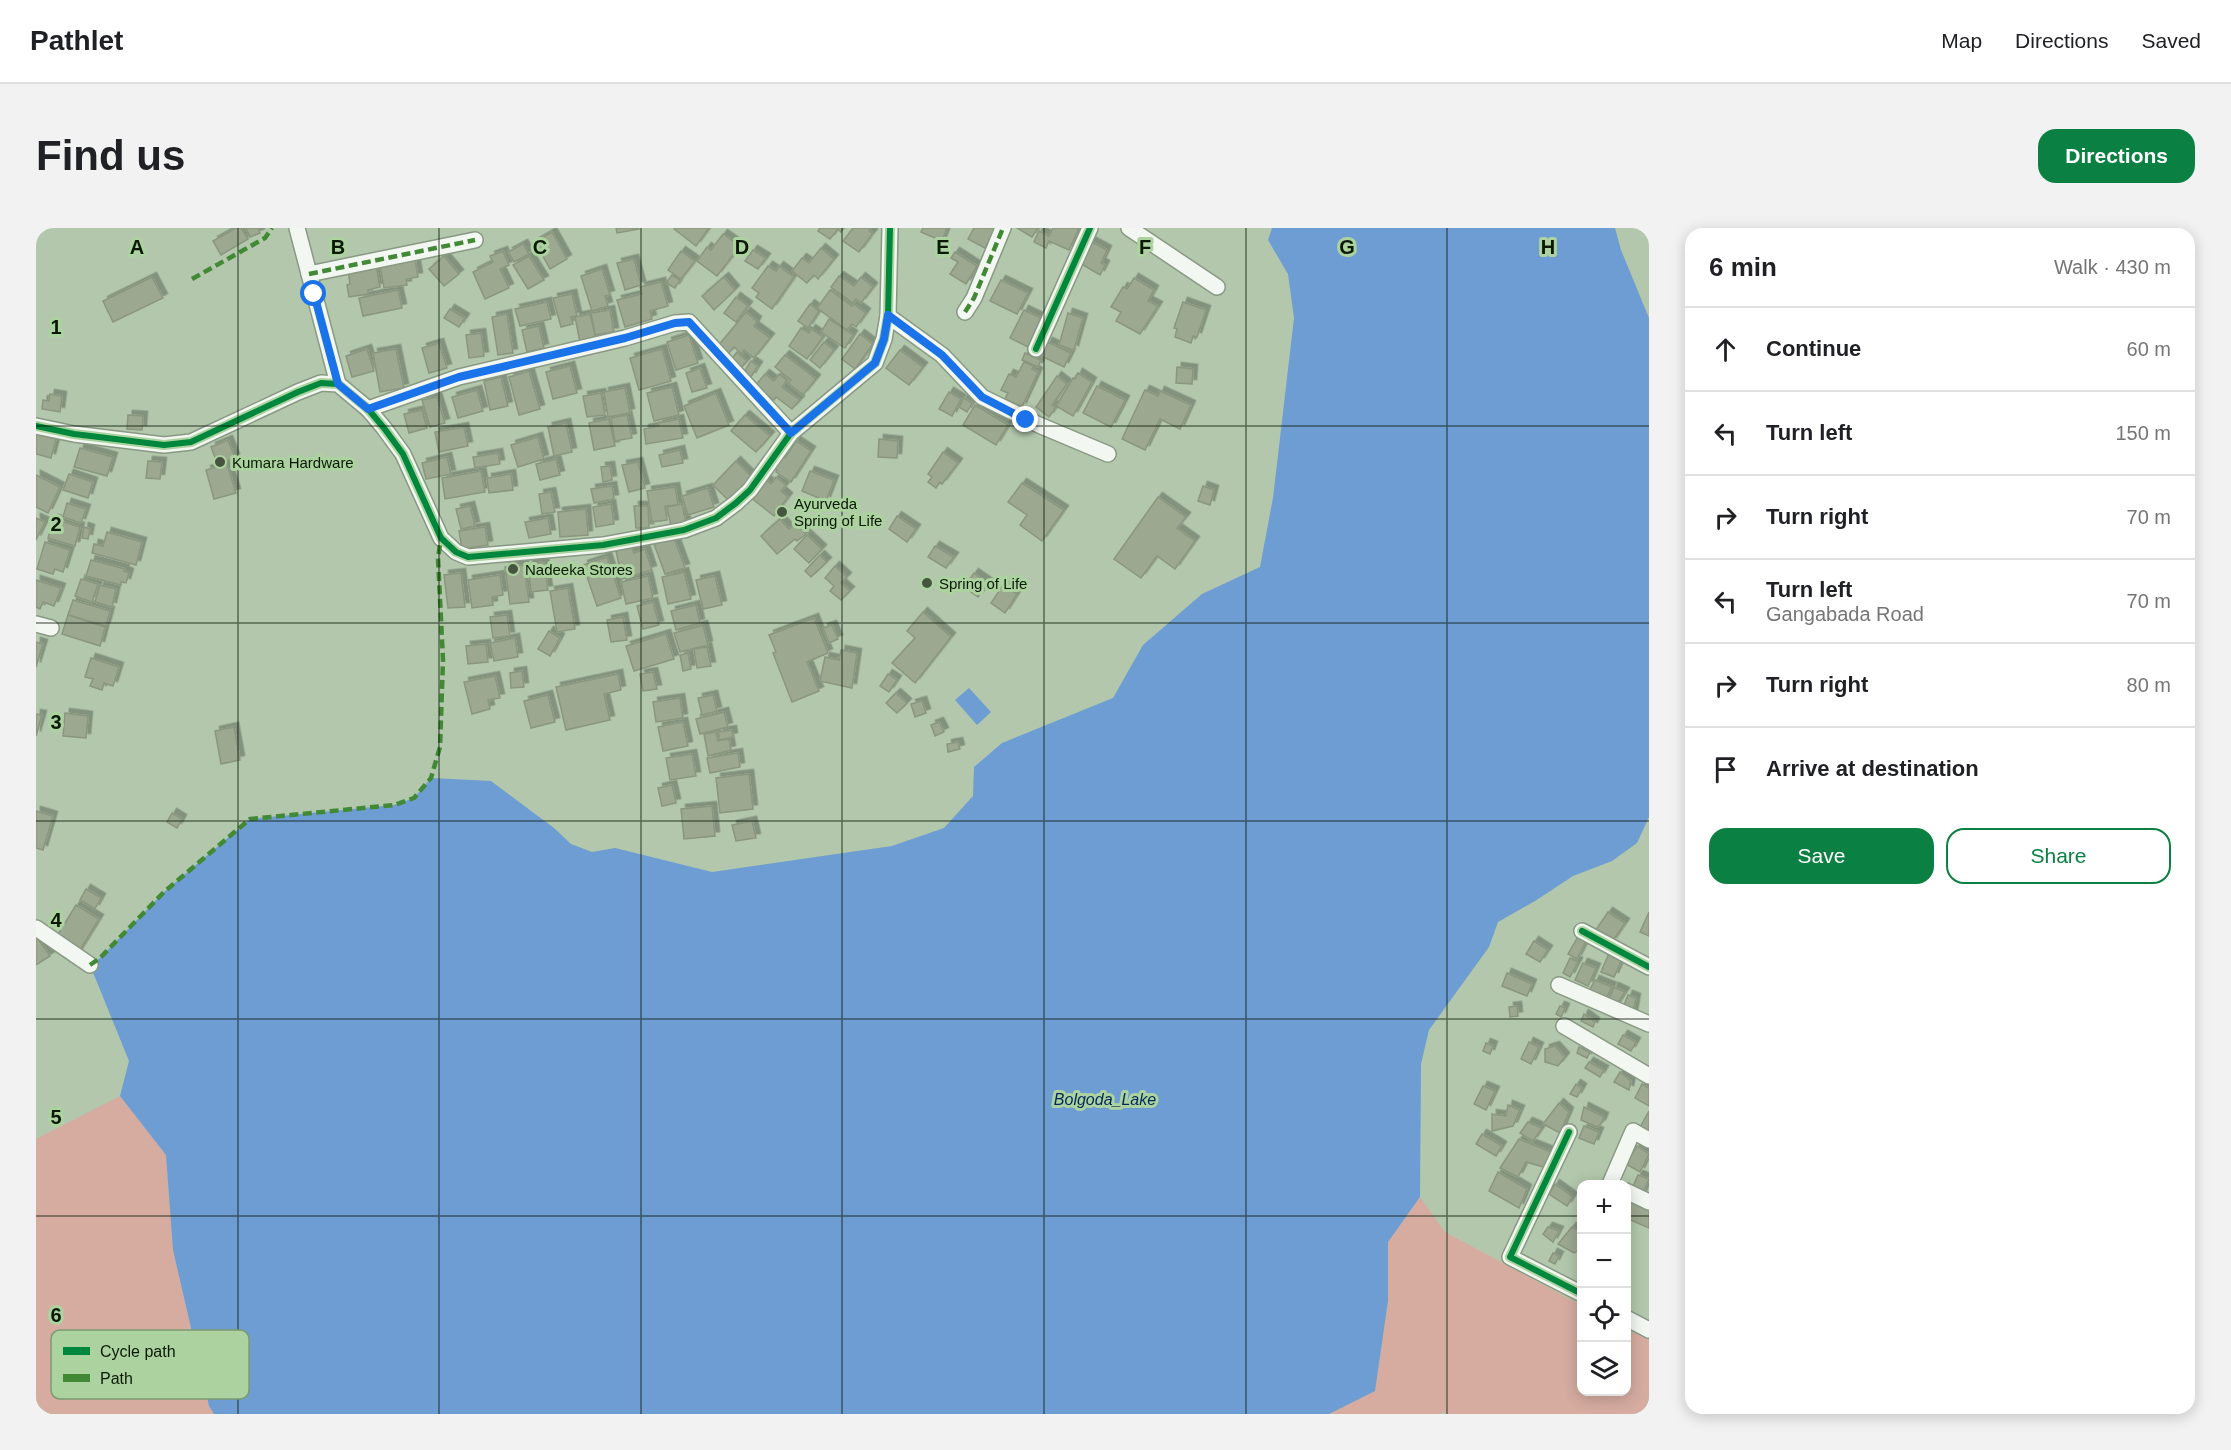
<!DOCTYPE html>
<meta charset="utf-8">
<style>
:root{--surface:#fff;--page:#f2f2f2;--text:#202124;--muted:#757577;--line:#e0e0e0;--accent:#0b8043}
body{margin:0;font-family:Helvetica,sans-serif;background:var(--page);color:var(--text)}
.controls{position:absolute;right:18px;bottom:18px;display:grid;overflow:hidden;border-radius:12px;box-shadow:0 3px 15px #0003}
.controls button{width:54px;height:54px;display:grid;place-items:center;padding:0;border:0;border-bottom:2px solid var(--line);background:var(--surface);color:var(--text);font:30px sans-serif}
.stop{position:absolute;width:18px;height:18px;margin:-14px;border:4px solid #1a73e8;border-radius:50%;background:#fff}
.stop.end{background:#1a73e8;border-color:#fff;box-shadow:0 2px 6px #0008}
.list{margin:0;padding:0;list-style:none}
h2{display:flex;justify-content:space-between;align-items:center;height:78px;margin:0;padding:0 24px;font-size:26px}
h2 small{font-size:20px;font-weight:400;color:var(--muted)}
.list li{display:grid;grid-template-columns:39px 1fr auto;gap:18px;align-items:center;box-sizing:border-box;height:84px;padding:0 24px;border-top:2px solid var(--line)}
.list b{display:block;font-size:22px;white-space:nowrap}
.list p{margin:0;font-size:20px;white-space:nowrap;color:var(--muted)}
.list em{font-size:20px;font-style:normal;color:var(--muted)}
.actions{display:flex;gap:12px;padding:18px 24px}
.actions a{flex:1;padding:14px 0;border:2px solid var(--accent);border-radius:18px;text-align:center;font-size:21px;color:var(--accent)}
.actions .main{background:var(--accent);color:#fff}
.icon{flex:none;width:33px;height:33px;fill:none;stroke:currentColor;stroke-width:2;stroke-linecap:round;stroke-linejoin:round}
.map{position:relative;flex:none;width:1613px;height:1186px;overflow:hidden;border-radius:18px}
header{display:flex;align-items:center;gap:36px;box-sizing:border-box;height:84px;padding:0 30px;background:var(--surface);border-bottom:2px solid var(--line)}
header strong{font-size:28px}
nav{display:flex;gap:33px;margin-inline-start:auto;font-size:21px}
.intro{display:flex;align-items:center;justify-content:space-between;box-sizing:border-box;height:144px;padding:0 36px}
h1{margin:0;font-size:42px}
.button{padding:15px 27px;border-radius:18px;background:var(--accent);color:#fff;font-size:21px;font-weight:700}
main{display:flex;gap:36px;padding:0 36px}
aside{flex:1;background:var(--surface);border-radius:18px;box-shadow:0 3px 15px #0003}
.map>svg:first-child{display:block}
.green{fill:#d6aca1}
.water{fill:#6d9dd2}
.building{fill:#9da890;stroke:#8a967e;stroke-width:1.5;filter:url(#shadow)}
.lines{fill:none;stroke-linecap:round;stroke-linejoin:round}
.minor-casing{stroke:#899983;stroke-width:18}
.minor{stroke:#f3f7f2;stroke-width:15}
.quiet{stroke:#418934;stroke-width:4.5;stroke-dasharray:9 4.5;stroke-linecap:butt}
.cycleway-casing{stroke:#acd39f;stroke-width:10}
.cycleway{stroke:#00873e;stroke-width:6}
.route{stroke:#1a73e8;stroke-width:8}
.grid{fill:none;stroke:#0a1806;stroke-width:1.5;stroke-opacity:0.55}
.poi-dot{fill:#455540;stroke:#acd39f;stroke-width:2}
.labels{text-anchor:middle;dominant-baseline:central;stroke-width:6;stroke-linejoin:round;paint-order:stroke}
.poi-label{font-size:15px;fill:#0a1806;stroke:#acd39f;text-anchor:start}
.water-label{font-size:16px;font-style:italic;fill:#00265d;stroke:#acd39f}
.key{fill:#acd39f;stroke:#7b9b71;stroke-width:1.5}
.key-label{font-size:16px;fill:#0a1806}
.grid-label{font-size:20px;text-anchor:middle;font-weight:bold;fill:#0a1806;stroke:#acd39f;stroke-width:6;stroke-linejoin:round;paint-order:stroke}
</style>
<header>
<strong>Pathlet</strong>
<nav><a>Map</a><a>Directions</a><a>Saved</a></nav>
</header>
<div class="intro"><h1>Find us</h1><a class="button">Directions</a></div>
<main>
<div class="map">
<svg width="1613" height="1186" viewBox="0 0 1613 1186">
<defs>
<filter id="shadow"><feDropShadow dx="4.5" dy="-4.5" stdDeviation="0" flood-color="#0004"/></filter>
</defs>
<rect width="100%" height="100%" fill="#b2c7ab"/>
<!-- green -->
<g class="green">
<polygon points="84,868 130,927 137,1022 173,1178 178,1186 13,1186 0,1176 0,911"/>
<polygon points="1384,969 1409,1004 1545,1077 1546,1164 1590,1164 1591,1101 1613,1112 1613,1186 1411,1186 1407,1183 1405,1186 1293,1186 1339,1163 1352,1073 1352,1014"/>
</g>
<!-- water -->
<g class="water">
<polygon points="1236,0 1579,0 1585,22 1613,90 1613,589 1601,615 1576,633 1537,648 1499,673 1462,694 1453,719 1393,802 1385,836 1384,969 1352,1014 1352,1073 1339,1163 1293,1186 178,1186 173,1178 137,1022 130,927 84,868 93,833 54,737 64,730 128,664 214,591 358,577 378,570 395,550 455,553 518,600 535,616 556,624 579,620 676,644 856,618 908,600 937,568 938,539 966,515 1077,470 1107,417 1166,366 1224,339 1237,270 1258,90 1252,46 1232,12"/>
<polygon points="933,460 955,484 941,497 919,472"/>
</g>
<!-- building -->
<g class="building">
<polygon points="200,0 205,0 212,11 185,27 177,13"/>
<polygon points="210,0 222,0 224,5 214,9"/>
<polygon points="580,0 602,0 603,1 581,5"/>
<polygon points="639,0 673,0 660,18 638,1"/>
<polygon points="784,0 808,0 805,4 802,1 794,11 782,3"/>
<polygon points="817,0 835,0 833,3 837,5 823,24 807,13"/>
<polygon points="887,0 911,0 906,13 885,4"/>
<polygon points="938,0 960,0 949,20 932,11"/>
<polygon points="981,0 1002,0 996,9"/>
<polygon points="1017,0 1043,0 1033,22 1013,13 1010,20 998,14 1003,3 1013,8"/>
<polygon points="516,4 531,31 514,41 499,14"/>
<polygon points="687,6 704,18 681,48 661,33 671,19 675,22"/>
<polygon points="1054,13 1071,22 1065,35 1069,37 1064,47 1042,34"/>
<polygon points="487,16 493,26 478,34 472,24"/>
<polygon points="785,20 798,31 782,51 778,47 771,55 756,43 766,30 773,35"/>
<polygon points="717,22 730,30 722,41 709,33"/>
<polygon points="467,23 473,37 464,41 473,60 449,71 437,44 457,34 454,28"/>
<polygon points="645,23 659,33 645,51 632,42"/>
<polygon points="919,24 941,38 930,56 914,46 922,34 915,30"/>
<polygon points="408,28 423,46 408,58 393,41"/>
<polygon points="493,28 508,52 492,61 477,37"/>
<polygon points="379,31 382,49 370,51 371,57 348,60 344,37"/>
<polygon points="598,31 605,57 589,62 581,35"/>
<polygon points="340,37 344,59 332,62 332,66 313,69 311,57 314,56 312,42"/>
<polygon points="732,38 740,43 743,38 758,49 736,81 720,69 723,65 716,60"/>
<polygon points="566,41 574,67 569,68 572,78 556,83 545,48"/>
<polygon points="636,47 644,52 639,60 630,55"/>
<polygon points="803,48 818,58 825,49 837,59 825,75 820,71 817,75 795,59"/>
<polygon points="116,49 127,70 77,94 67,73"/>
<polygon points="688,49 699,62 678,82 666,68"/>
<polygon points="1098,50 1118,62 1112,73 1122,78 1104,106 1080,93 1085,84 1075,79 1087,59 1091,61"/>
<polygon points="965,52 992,65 981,86 954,73"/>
<polygon points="625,54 632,78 614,83 616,91 589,99 581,72 606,66 604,59"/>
<polygon points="362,62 366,80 327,88 323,70"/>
<polygon points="794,62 816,78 818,76 830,85 820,99 816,96 811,102 781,80"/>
<polygon points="536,66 541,88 535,89 537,96 525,99 517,70"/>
<polygon points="700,69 712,78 700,94 688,85"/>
<polygon points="511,74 515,91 484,98 479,81"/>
<polygon points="1147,74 1170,82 1161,109 1157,108 1155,115 1139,109 1141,101 1138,100"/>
<polygon points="774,76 783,83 772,100 762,93"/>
<polygon points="414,81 429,90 423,99 408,90"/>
<polygon points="574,82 578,104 559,107 555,85"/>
<polygon points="988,82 1005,90 992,119 974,110"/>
<polygon points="710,84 721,93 718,98 734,110 718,130 708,122 706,126 698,119 692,126 682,118"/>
<polygon points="1032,85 1047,90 1038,122 1023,117"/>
<polygon points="471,86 477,125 462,127 456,89"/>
<polygon points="554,86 560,110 544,114 539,89"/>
<polygon points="793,91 817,107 809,120 785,104"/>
<polygon points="503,98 508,120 491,124 486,102"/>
<polygon points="765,100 773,105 775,101 787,109 771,131 753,118"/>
<polygon points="445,105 448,128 433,130 430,107"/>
<polygon points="824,106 837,116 819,141 806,131"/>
<polygon points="653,107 662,135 640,142 631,114"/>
<polygon points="788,114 798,122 784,140 774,132"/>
<polygon points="1012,114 1035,125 1028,139 1005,128"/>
<polygon points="403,115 411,140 393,145 386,120"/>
<polygon points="331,121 338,143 316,149 310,128"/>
<polygon points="360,121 368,160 344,164 337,125"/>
<polygon points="626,121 635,153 603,162 594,130"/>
<polygon points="864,122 887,139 873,157 850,140"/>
<polygon points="701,124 711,133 704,141 694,133"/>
<polygon points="989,125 1005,132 1002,139 986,132"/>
<polygon points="749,127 780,151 767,167 752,155 755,152 739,139"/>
<polygon points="715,133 722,138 715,149 708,144"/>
<polygon points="988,134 998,138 996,141 1002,144 986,179 969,171 972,165 965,162 973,146 980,149"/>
<polygon points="534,138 541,165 517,171 510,144"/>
<polygon points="1141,139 1157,141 1156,156 1140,155"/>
<polygon points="664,140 671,160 656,164 650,145"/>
<polygon points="493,143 504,181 483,187 473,149"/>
<polygon points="1042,145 1056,154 1037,188 1020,178 1037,150 1039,151"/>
<polygon points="729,146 738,153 743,146 751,152 746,159 764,172 756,181 740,169 738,172 719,158"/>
<polygon points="1021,148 1031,156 1016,177 1020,179 1013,189 1000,179"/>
<polygon points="465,149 472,178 454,182 448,153"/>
<polygon points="1061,158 1089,172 1075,199 1047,185"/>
<polygon points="636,159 643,187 618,193 611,165"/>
<polygon points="589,160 594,185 572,189 568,164"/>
<polygon points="441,162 447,183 422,190 416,169"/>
<polygon points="1109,162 1122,168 1124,163 1155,177 1144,201 1124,191 1109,222 1086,211"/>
<polygon points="913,164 925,171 916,188 903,181"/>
<polygon points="565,165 569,187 551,189 547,168"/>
<polygon points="680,165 693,197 661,210 648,178"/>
<polygon points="14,166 26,168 24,184 6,181 7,172 13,173"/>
<polygon points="401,169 409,195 394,199 386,172"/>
<polygon points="928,170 936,175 931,184 923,179"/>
<polygon points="939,177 972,197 960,217 927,197"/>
<polygon points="386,182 391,200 373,205 368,186"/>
<polygon points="92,187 107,188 106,202 91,201"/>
<polygon points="591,187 596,210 579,213 575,190"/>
<polygon points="709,187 734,208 720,224 695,203"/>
<polygon points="573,191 579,218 558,222 553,195"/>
<polygon points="643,191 647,210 610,216 608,201 623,198 622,195"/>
<polygon points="530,195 536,224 518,228 512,199"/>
<polygon points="428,199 432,218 403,224 399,204"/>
<polygon points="0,206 20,211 15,230 0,226"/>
<polygon points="502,209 508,231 482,239 475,217"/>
<polygon points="843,211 862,213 861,230 842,229"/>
<polygon points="192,212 199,230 182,237 175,219"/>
<polygon points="760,213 775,223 755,254 740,244 741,242 736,239 744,227 749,230"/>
<polygon points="44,220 77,229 71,248 38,239"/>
<polygon points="644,222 647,235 626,239 623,227"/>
<polygon points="907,224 922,235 906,256 904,254 900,260 892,254 896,249 892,246"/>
<polygon points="462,225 464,236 439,240 437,229"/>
<polygon points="411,229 415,246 390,251 386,235"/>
<polygon points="520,231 524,247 504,252 500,236"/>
<polygon points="112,233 126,234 124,251 110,250"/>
<polygon points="700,233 716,249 692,272 677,257"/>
<polygon points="602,234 609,260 593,264 586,237"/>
<polygon points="191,236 200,265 178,271 170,242"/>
<polygon points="574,238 576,252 567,254 565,239"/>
<polygon points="445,243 449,264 409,271 406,250"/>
<polygon points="774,243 798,252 790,273 766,263"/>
<polygon points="33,246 57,254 52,270 27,262"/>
<polygon points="475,246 477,262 453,265 451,250"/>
<polygon points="0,247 24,259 12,285 0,279"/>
<polygon points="740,249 750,257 745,263 752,269 738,288 714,269 729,251 735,256"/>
<polygon points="986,255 1028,282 1006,313 984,297 991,287 972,274"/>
<polygon points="576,258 578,271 558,275 555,261"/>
<polygon points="1167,258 1178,262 1174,277 1162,273"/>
<polygon points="639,259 642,277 629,278 631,292 616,294 611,263"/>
<polygon points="672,260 678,279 652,287 646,268"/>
<polygon points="515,264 519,284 506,286 503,266"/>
<polygon points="1122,269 1150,289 1141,300 1159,313 1139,341 1121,328 1105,350 1078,331"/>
<polygon points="31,275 50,281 45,295 27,289"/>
<polygon points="575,276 578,296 560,299 557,279"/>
<polygon points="646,276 650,295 635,298 631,279"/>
<polygon points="434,278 439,298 425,301 420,281"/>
<polygon points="598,278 612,278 613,300 600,300"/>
<polygon points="550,281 552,307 524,309 522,284"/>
<polygon points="861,288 880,301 871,314 853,301"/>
<polygon points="0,290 9,294 0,312"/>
<polygon points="512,290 515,306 493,310 489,294"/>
<polygon points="18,291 44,299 39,318 12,310"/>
<polygon points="744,291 753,301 760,295 770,306 761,313 759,311 741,326 725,308"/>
<polygon points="48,299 54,301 52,311 46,310"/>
<polygon points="449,299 452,317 426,321 423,303"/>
<polygon points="71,304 106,314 100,337 56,325 58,316 67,318"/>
<polygon points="771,307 786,321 773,335 758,321"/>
<polygon points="638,310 649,340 629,346 618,316"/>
<polygon points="9,314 34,322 27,344 19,341 17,346 1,341"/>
<polygon points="595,318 598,325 609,321 616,342 586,351 580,323"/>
<polygon points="899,318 918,329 910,340 892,329"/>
<polygon points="784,327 791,334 775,349 769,343"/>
<polygon points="571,329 585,370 561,378 547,337"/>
<polygon points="55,332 89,341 88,343 93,345 90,355 85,354 85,357 50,348"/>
<polygon points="508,334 512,362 495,364 492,336"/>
<polygon points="488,337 493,374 474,376 469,339"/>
<polygon points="799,338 811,349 805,355 814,363 805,372 794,363 798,358 789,350"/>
<polygon points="648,344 655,371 632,376 626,349"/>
<polygon points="425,345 429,379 412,380 408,347"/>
<polygon points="938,345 952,355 942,369 928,359"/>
<polygon points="464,347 467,367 456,369 457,377 436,380 432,352"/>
<polygon points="612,348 617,370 590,376 585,354"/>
<polygon points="679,348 686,377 667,381 660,352"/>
<polygon points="45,351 62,356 56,374 39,368"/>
<polygon points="0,352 25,360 18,378 7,374 4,381 0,379"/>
<polygon points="64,357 80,361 76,379 59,374"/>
<polygon points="967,357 981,366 969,385 955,375"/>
<polygon points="532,360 539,401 521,404 514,363"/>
<polygon points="37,372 74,383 70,398 32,387"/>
<polygon points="617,374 623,397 607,401 601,378"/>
<polygon points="660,377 664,395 640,402 635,383"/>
<polygon points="887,384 915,409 879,455 856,435 879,410 871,403"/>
<polygon points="32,387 69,399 64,418 26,406"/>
<polygon points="471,387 474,408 457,410 454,389"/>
<polygon points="587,389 591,412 575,414 571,392"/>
<polygon points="778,390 792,425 771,434 783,463 756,474 737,425 740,424 733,407"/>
<polygon points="667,397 672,417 644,424 638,405"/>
<polygon points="796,397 802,411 793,415 787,400"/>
<polygon points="513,403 524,410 514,428 502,421"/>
<polygon points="630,406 638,431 598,443 590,418"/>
<polygon points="479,410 482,429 458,433 454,415"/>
<polygon points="0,414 7,416 0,439"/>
<polygon points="450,416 452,434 432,436 430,418"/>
<polygon points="671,419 675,438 661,440 658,421"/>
<polygon points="805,422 821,425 816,460 784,453 789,429 803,432"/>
<polygon points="652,425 655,441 647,443 644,427"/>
<polygon points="55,430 83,439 77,458 68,455 66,462 54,458 57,451 49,449"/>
<polygon points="486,443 488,459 475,460 474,445"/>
<polygon points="617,444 621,461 607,463 604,446"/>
<polygon points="582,446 585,462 568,466 574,492 530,502 520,459"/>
<polygon points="852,446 861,452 853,464 844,458"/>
<polygon points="459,448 464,470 452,472 454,481 436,486 428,454"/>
<polygon points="860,465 871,475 861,485 850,475"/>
<polygon points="512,467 519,494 495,500 488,473"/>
<polygon points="677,467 681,483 666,487 662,470"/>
<polygon points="644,470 647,490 620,494 617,474"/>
<polygon points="886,473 890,485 879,489 875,476"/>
<polygon points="688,484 692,499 664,506 660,491"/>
<polygon points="29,485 52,488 50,510 27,508"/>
<polygon points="0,486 6,487 0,508"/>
<polygon points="647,494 652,518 627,523 622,499"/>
<polygon points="903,494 908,504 899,508 895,497"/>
<polygon points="198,499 204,532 185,536 179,503"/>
<polygon points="696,502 697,509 684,512 682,504"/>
<polygon points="680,504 682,513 693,511 695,522 672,528 668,506"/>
<polygon points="922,514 924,521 912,524 911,516"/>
<polygon points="702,525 704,539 674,545 671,530"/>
<polygon points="656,526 660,548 634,552 630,530"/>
<polygon points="713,546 717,581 684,585 680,550"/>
<polygon points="636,557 640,575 626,578 622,560"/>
<polygon points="676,578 679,608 648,611 645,581"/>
<polygon points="0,583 17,588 7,622 0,620"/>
<polygon points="136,585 146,591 141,600 131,594"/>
<polygon points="716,593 720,610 700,613 696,597"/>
<polygon points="50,661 65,670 59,681 44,672"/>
<polygon points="40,677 63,691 42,725 19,711"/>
<polygon points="1572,684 1589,695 1576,714 1559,703"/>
<polygon points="1613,684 1613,708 1604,704"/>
<polygon points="1543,707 1551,711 1541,731 1532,726"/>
<polygon points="0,708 14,728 0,737"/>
<polygon points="1498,713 1512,722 1504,734 1490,726"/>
<polygon points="1574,723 1587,729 1578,749 1565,744"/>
<polygon points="1534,730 1542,734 1534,749 1527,745"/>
<polygon points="1547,735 1560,740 1552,758 1539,752"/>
<polygon points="1471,745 1496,756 1491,768 1466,758"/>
<polygon points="1559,752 1576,759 1568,774 1552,765"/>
<polygon points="1578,759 1589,764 1580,778 1572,774"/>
<polygon points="1592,767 1600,770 1597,786 1587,780"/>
<polygon points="1481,778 1482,788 1474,789 1473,779"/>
<polygon points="1524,778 1529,780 1525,789 1520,786"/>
<polygon points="1548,786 1559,794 1557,799 1545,793"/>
<polygon points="1587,807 1600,814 1595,823 1582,816"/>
<polygon points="1493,814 1503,819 1495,836 1485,831"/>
<polygon points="1450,815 1457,818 1454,826 1447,823"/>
<polygon points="1519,818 1529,829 1522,838 1509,834 1509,821"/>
<polygon points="1543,819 1554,824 1551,830 1541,825"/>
<polygon points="1553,834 1568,842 1564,849 1549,840"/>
<polygon points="1584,844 1595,853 1593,862 1578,854"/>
<polygon points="1540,856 1546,860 1541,869 1534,866"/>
<polygon points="1606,856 1613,860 1613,878 1599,870"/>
<polygon points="1447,858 1459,863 1450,882 1438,876"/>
<polygon points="1523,875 1533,884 1524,905 1507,896"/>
<polygon points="1472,877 1484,882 1477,898 1456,903 1456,886 1470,888"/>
<polygon points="1548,879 1568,889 1565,896 1561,899 1545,892"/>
<polygon points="1613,883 1613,909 1602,903"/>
<polygon points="1492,894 1506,900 1497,913 1484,905"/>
<polygon points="1548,898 1563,904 1558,916 1543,910"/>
<polygon points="1446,906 1466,918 1460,928 1440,916"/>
<polygon points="1483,911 1518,925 1511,940 1490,934 1482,949 1464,940"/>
<polygon points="1601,918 1613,926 1604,944 1590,936"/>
<polygon points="1462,944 1491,961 1483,980 1453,963"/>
<polygon points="1602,947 1613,951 1606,967 1595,963"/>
<polygon points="1519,956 1537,969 1531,978 1513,966"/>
<polygon points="1590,970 1613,981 1613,1000 1590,990"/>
<polygon points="1512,999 1523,1003 1517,1014 1507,1006"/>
<polygon points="1536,999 1546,1004 1546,1020 1538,1025 1522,1016"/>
<polygon points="1517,1025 1523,1028 1519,1036 1513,1033"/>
</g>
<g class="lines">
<defs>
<g id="minor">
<polyline points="261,0 302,156"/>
<polyline points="1093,0 1181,59"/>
<polyline points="273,46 439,12"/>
<polyline points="929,84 938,70 967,0"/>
<polyline points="852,88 906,127 946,169 1003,197 1072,226"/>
<polyline points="1000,121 1054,0"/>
<polyline points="332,181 423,149 589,110 639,95 653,94 755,205"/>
<polyline points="0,198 38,206 128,217 155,214 262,164 285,155 302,156 332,181 348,200 367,226 405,310 420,324 432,329 567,317 648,302 680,290 700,275 714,262 755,205 839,135 848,111 852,88 854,0"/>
<polyline points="0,396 15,400"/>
<polyline points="0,700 54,737"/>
<polyline points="1546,703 1613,739"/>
<polyline points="1523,757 1613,796"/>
<polyline points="1528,798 1613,848"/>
<polyline points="1533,904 1474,1029 1546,1066"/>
<polyline points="1574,956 1597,903 1613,912"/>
<polyline points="1590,963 1613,974"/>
<polyline points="1590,1090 1613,1102"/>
</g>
</defs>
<!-- minor casing -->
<use href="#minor" class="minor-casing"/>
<!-- minor -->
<use href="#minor" class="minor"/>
<!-- quiet -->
<g class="quiet">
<polyline points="273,46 439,12"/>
<polyline points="156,51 229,10 236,0"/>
<polyline points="929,84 938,70 967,0"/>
<polyline points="54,737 64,730 128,664 214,591 358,577 378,570 395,550 404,519 407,432 402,330 405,310"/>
</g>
<defs>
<g id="cycleway">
<polyline points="1000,121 1054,0"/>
<polyline points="0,198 38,206 128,217 155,214 262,164 285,155 302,156 332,181 348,200 367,226 405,310 420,324 432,329 567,317 648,302 680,290 700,275 714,262 755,205 839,135 848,111 852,88 854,0"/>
<polyline points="1546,703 1613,739"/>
<polyline points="1533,904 1474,1029 1546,1066"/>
</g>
</defs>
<!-- cycleway casing -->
<use href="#cycleway" class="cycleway-casing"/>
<!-- cycleway -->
<use href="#cycleway" class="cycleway"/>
</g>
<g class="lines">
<!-- route -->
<polyline class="route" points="278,66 302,156 332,181 423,149 589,110 639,95 653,94 755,205 839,135 848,111 852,87 906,127 946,169 990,192"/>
</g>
<!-- grid -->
<path class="grid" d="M202,0v1186M403,0v1186M605,0v1186M806,0v1186M1008,0v1186M1210,0v1186M1411,0v1186M0,198h1613M0,395h1613M0,593h1613M0,791h1613M0,988h1546M1590,988h23"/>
<!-- markers -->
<g class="poi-dot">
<circle cx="184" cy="234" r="6"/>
<circle cx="746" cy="284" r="6"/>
<circle cx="477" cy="341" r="6"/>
<circle cx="891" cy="355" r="6"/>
</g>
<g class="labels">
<!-- poi labels -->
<g class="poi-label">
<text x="196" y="234">Kumara Hardware</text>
<text x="758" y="275">Ayurveda<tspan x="758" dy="17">Spring of Life</tspan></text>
<text x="489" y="341">Nadeeka Stores</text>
<text x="903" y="355">Spring of Life</text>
</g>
<!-- water labels -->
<g class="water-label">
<text x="1069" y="871">Bolgoda_Lake</text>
</g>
</g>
<!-- legend -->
<rect x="15" y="1102" width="198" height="69" rx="9" class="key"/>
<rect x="27" y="1119" width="27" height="8" fill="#00873e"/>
<rect x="27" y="1146" width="27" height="8" fill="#418934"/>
<g class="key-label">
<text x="64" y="1129">Cycle path</text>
<text x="64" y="1156">Path</text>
</g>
<g class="grid-label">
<text x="101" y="26">A</text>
<text x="302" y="26">B</text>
<text x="504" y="26">C</text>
<text x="706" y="26">D</text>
<text x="907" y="26">E</text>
<text x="1109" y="26">F</text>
<text x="1311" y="26">G</text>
<text x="1512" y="26">H</text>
<text x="20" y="106">1</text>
<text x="20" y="303">2</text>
<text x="20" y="501">3</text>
<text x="20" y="699">4</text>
<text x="20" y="896">5</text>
<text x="20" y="1094">6</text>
</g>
</svg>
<div class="controls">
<button>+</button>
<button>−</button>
<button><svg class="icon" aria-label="locate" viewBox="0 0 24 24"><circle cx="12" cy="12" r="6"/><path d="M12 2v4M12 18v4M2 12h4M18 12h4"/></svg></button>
<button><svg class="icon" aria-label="layers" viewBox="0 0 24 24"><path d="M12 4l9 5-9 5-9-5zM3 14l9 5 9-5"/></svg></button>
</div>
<div class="stop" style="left:278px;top:66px"></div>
<div class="stop end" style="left:990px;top:192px"></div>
</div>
<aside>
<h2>6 min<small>Walk · 430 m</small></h2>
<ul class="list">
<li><svg class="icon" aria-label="ahead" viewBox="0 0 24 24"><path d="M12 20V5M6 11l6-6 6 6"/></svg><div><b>Continue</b></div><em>60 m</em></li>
<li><svg class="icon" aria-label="left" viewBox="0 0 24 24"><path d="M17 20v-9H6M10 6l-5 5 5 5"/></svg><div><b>Turn left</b></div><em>150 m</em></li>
<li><svg class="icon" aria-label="right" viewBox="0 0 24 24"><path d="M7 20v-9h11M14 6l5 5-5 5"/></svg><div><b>Turn right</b></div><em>70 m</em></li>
<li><svg class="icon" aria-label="left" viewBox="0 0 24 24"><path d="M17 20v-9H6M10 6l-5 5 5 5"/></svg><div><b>Turn left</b><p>Gangabada Road</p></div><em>70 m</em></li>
<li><svg class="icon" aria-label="right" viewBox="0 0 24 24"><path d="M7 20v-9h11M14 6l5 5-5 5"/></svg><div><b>Turn right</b></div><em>80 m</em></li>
<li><svg class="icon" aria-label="arrive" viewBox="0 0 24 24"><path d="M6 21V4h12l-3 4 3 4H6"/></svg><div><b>Arrive at destination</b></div></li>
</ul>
<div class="actions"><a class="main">Save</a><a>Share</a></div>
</aside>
</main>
